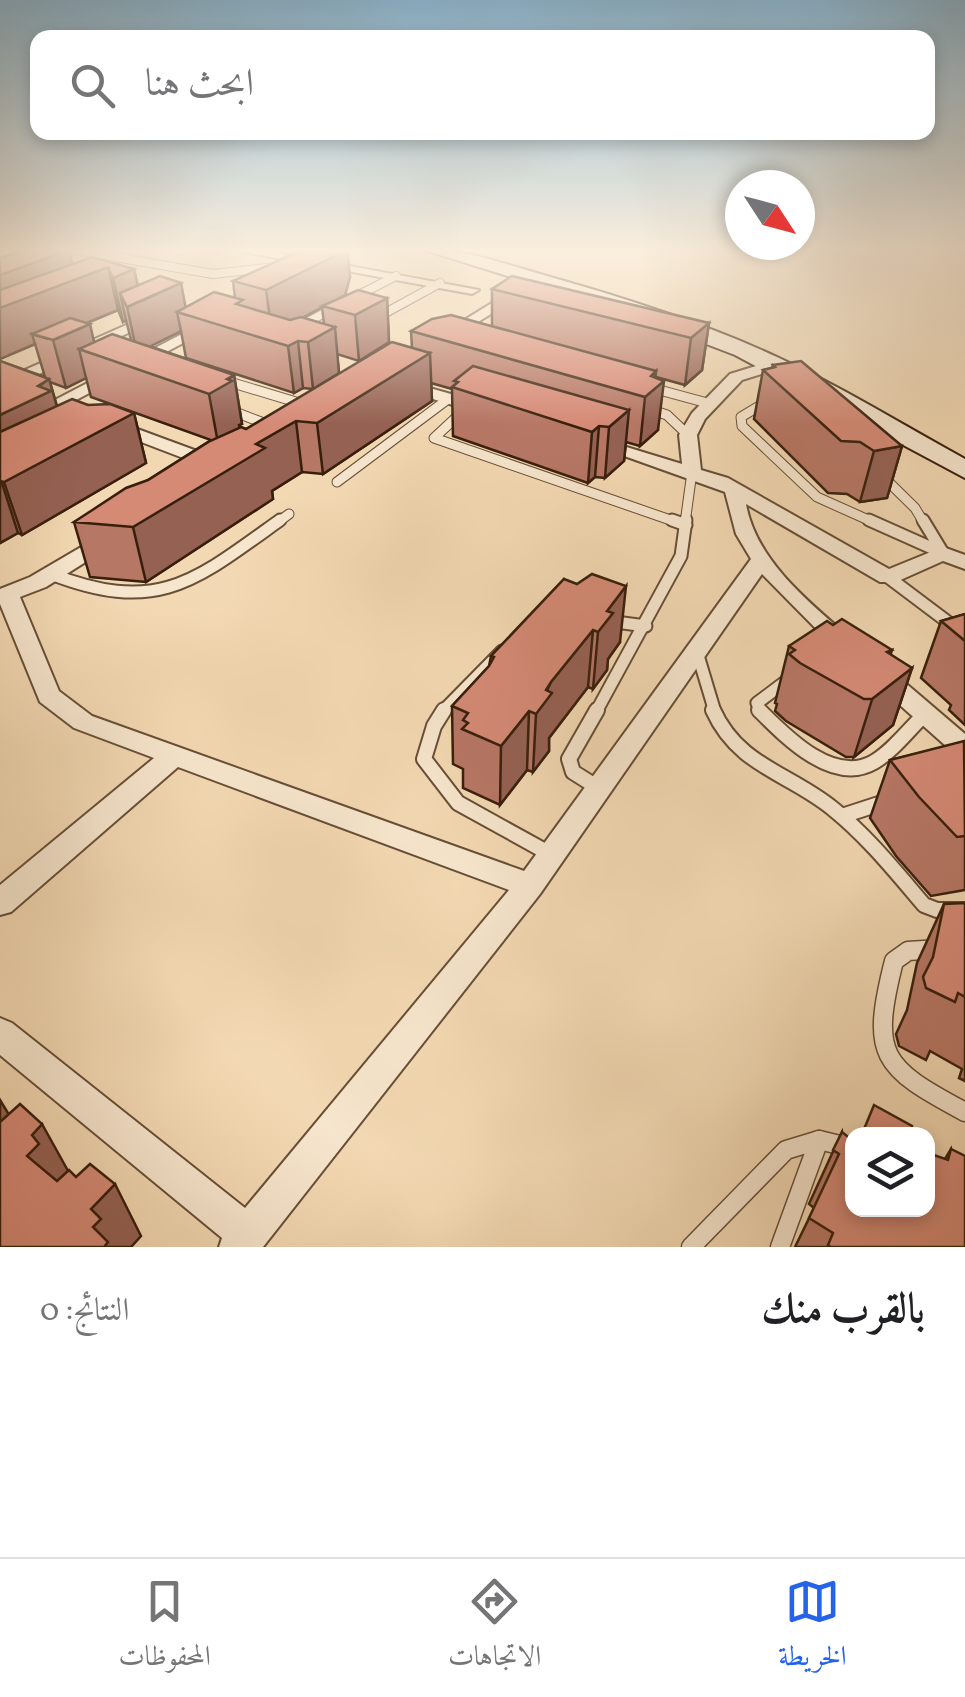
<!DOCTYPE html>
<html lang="ar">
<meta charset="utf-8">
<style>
:root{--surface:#fff;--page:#f2f2f2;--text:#202124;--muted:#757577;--line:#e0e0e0;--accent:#2563eb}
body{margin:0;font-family:Vollkorn,Amiri,serif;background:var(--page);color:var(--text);direction:rtl}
.controls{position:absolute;right:30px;bottom:30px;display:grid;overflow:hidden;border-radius:20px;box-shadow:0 5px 15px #0003}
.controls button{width:90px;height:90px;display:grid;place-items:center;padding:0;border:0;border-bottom:2px solid var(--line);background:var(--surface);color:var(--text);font:50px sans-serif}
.compass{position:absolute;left:725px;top:170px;width:90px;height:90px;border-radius:50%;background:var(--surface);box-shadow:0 5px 15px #0003;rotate:126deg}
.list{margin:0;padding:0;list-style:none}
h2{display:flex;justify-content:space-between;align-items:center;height:130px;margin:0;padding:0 40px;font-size:42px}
h2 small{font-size:32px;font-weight:400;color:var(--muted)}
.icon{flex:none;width:55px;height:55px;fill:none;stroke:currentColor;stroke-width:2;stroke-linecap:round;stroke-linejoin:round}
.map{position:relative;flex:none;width:965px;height:1247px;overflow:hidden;direction:ltr}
.search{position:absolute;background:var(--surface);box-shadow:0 5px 15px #0003;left:30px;right:30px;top:30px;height:110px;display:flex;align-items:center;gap:25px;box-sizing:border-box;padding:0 35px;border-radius:20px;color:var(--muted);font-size:38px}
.sheet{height:310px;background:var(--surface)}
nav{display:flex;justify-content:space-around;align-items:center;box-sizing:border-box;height:140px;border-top:2px solid var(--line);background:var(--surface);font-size:28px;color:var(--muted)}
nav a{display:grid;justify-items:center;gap:5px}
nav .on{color:var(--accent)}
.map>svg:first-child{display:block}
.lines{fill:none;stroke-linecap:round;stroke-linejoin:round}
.lane-far4-casing{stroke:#674e36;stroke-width:10}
.lane-far3-casing{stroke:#674e36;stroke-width:11}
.lane-far2-casing{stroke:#674e36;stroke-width:15}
.lane-far1-casing{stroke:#674e36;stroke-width:18}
.lane-casing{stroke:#674e36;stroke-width:21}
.street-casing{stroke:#674e36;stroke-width:4}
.secondary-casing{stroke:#381f0c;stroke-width:4}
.lane-far4{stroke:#f7e6ce;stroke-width:8}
.lane-far3{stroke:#f7e6ce;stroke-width:9}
.lane-far2{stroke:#f7e6ce;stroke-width:11}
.lane-far1{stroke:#f7e6ce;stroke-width:14}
.lane{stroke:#f7e6ce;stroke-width:18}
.street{fill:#f7e6ce;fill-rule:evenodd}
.secondary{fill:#f7e6ce;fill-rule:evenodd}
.wall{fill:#b77765;stroke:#381f0c;stroke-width:2.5;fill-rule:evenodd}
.shaded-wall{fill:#956153;stroke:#381f0c;stroke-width:2.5}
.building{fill:#d58a76;stroke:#381f0c;stroke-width:2.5}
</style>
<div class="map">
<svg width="965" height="1247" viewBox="0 0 965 1247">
<rect width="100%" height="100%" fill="#f3d9b3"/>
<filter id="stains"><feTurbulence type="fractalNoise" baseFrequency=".002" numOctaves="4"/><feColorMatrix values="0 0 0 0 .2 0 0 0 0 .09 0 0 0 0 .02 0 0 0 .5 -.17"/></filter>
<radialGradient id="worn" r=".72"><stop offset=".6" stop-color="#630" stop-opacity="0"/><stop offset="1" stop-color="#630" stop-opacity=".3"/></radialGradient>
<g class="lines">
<defs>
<g id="lane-far4">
<polyline points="69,249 213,274 267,268"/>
<polyline points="353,298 396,276"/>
<polyline points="378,317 440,283"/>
<polyline points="300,326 336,307"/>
</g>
<g id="lane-far3">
<polyline points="223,380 306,405"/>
<polyline points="652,388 711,404"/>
<polyline points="646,408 667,415 688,435"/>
<polyline points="227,409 261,422"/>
<polyline points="462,412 434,438 679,523"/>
<polyline points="337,482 448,399"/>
<polyline points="277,523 289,514"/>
<polyline points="685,523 692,472"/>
<polyline points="875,523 817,497 742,426 741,417 761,405 804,399 915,508 924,523"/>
</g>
<g id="lane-far2">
<polyline points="672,520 686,525"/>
<polyline points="869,520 943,553 923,520"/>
<path d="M51,574c107,41 143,8 229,-54"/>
<polyline points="888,577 965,635"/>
<polyline points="608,621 646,626"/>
<polyline points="697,652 715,712"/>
<polyline points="442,712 502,651"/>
<polyline points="596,712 681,556 686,520"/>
<polyline points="761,712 757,703 789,679"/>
</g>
<g id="lane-far1">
<polyline points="444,710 434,726 424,759 458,803 552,855"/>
<polyline points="597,710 569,759 573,772 600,789"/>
<path d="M713,710c25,56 76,63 119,98 35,28 63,63 92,97l13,5h28"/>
<path d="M759,710c26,26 74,76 115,52 20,-12 35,-33 52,-49"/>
<polyline points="842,816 885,802"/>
<polyline points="919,950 965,947"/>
</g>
<g id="lane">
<path d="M955,948l-47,3 -14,10c-24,95 -13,106 71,151"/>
<polyline points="691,1247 786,1150 819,1140 852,1148"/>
<polyline points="780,1247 819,1140"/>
</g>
<g id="street">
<polygon points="227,249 258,249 479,290 472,294"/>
<polygon points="513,290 525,293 452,338 440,335"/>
<polygon points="151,314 163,317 0,392 0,381"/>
<polygon points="205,322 217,325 63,407 51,407 49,403"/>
<path d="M775,360l8,5 -2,3 -39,12 -37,39 -8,16 4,35 27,8 161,91 54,-22 22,8v14l-22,-8 -47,21h-16l-134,-78c10,57 65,100 107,136l4,5 -4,5h-16l-75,-76 -222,320 -277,353h-44l3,-9 -222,-183v-37l12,5 233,185 264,-318 -331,-123 -167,145 -11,3v-30l154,-127 -80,-30 -34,-26 -40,-98v-15l30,-12 70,-41h14l3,4 -3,4 -68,43 -26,10 39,94 33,25 432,155 227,-312 -15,-25 -11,-42 -137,-49 9,-5 85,26 -3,-29 13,-22 38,-39z"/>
<polygon points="405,381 486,404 488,408 480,413 399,389 399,383"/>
<polygon points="113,420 224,461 227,465 218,470 212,469 107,429 107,421"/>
<polygon points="881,667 889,669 965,734 965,757 956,755 873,681 869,675 873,669"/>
</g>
<path id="secondary" d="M421,249c44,0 84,15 126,27 78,22 157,47 230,81 65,30 126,68 188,102v19l-230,-123 -115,-44z"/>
</defs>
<!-- lane-far4 casing -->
<use href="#lane-far4" class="lane-far4-casing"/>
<!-- lane-far3 casing -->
<use href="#lane-far3" class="lane-far3-casing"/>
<!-- lane-far2 casing -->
<use href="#lane-far2" class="lane-far2-casing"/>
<!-- lane-far1 casing -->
<use href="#lane-far1" class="lane-far1-casing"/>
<!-- lane casing -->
<use href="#lane" class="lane-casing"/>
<!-- street casing -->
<use href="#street" class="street-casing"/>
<!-- secondary casing -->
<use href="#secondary" class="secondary-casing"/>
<!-- lane-far4 -->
<use href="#lane-far4" class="lane-far4"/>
<!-- lane-far3 -->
<use href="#lane-far3" class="lane-far3"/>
<!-- lane-far2 -->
<use href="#lane-far2" class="lane-far2"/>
<!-- lane-far1 -->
<use href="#lane-far1" class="lane-far1"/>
<!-- lane -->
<use href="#lane" class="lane"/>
<!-- street -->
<use href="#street" class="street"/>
<!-- secondary -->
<use href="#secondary" class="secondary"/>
</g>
<!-- wall -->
<g class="wall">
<path d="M0,258l134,11 4,17 43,-3 4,25 50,-10 -2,-17 117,-4 -5,18 -9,5 51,-2 2,44 -30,19 -22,-7 2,19 -26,16 -10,-1 -9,5 -108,-35 -5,-27 -32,15 85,29 8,49 -3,1 1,2 6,2 166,-81 -1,-17 81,-5v-37l217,34 -7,47 -17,15 -29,-8 2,53 -18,16 -14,-4 -2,19 -19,17 -10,-1 -7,6 -135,-47 -1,-47 -21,-6 1,18 -109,73 -21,-2 -30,19 1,8 -127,83 -56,-5 -16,-55 74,-42 63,-40 -120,-43 -5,-19 -20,10 -16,-6 7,24 31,-1 46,8 12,50 -124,72 -4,-2 -18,10v-182l45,16 -10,-33 -35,15zM322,307l2,17 -21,-6zM118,310l5,12 3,-2 5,20 -37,2 -7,-19z"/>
<polygon points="773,365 902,446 887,498 860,502 847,494 828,493 754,419 763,370 772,368"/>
<polygon points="564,579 620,642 608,659 607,670 593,689 588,687 549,738 549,751 533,772 527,770 500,805 463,788 463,769 453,764 452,706 489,666 491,656"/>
<polygon points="965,614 965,725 949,710 951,705 921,678 941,621"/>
<polygon points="789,646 890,655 912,668 893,725 854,757 846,757 786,721 775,711 777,704 775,703"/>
<polygon points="965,742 965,890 931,896 896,856 870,818 890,760"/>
<polygon points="965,903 965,1081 959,1078 962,1069 930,1051 926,1060 899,1046 896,1034 907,1010 917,963 944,904"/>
<polygon points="842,1132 852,1210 945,1159 951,1149 965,1247 795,1247 814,1208 809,1204"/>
</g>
<!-- shaded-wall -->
<g class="shaded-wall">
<polygon points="342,249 347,249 350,277 345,295 272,334 266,290"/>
<polygon points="69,250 76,279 108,267 118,310 48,339 32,334 35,344 0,359 0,275"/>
<polygon points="134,269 141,301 181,283 187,315 177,312 181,331 137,353 127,307 120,293 126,320 123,322 113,278"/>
<polygon points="387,298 389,342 359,361 355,315"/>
<polygon points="709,323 702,370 685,385 691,338"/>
<polygon points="90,324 97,355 79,349 86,378 66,388 53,340"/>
<polygon points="335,327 339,373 313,389 308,342"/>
<polygon points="298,341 303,388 294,393 288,346"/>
<polygon points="430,353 432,401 323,474 317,423"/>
<polygon points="656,371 654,389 664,381 658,430 640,446 645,397 651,376"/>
<polygon points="234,375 242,424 239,425 240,430 218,443 209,394"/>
<polygon points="49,379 63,428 0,474 0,415"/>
<polygon points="629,410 624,461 605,478 609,427"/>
<polygon points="134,413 146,463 22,535 4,482"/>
<polygon points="296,421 302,472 272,491 273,499 146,582 133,527 256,444"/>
<polygon points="599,426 595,477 588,483 592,432"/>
<polygon points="902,446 887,498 860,502 874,451"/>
<polygon points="1,480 18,533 0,543 0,481"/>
<polygon points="626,586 620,642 608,659 607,670 593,689 598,632 607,611"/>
<polygon points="593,630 588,687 549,738 549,751 533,772 536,714 551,682"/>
<polygon points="892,650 877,695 912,668 893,725 854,757 887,652"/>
<polygon points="529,711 527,770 500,805 501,746"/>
<polygon points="0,1100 11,1118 0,1128"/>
<polygon points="42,1124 72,1178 58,1210 27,1156 32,1135"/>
<polygon points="115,1184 141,1236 131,1247 104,1247 93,1227 91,1209"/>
</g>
<!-- building -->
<g class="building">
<polygon points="27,249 62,249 69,250 0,275 0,258"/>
<polygon points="304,249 342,249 341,253 266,290 233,281"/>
<polygon points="92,257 134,269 113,278 108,267 0,308 0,290"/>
<polygon points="160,276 181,283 127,307 120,293"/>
<polygon points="512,276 709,323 691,338 492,289"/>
<polygon points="358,290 387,298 355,315 322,306"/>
<polygon points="214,292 243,300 236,304 290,320 301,317 335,327 308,342 298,341 288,346 177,312"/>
<polygon points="451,315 656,371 651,376 664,381 645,397 411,331 432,319"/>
<polygon points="70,318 90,324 53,340 32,334"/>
<polygon points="112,334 234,375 227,379 232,381 209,394 79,349"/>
<polygon points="392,342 430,353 317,423 296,421 256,444 265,448 133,527 74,522 126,488 148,480 210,441 241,427 246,429"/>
<polygon points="0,361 49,379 38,386 51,391 0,415"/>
<polygon points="801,361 902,446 874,451 860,442 841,441 763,370 775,367 773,365"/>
<polygon points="473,366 629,410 609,427 599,426 592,432 452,387 458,382 454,381"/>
<polygon points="72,399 88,405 110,404 134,413 4,482 0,481 0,432"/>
<polygon points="592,574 626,586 607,611 613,613 598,632 593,630 551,682 546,690 552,693 536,714 529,711 501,746 462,729 468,723 463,720 468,713 452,706 489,666 494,657 491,656 564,579 577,584"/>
<polygon points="965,614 965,641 941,621"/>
<polygon points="842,619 892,650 887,652 912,668 872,699 864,699 800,663 789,654 795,650 789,646 827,621 833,625"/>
<polygon points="964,741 965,836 957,837 919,797 890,760"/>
<polygon points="965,903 965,997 958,993 955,1002 926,988 923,977 933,957 944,904"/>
<polygon points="20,1104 42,1124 32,1135 39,1144 27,1156 57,1181 69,1170 76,1177 90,1164 115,1184 91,1209 101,1219 93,1227 108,1242 104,1247 0,1247 0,1122"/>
<polygon points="874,1105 912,1126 911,1134 862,1134"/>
<polygon points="842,1132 852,1140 852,1210 928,1210 928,1153 948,1160 951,1149 965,1156 965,1247 831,1247 828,1245 833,1233 809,1218 839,1154 833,1150"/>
</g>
<!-- sky -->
<linearGradient id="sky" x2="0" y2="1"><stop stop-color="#89b6d2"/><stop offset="0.59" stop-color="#faeedd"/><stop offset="1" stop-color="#faeedd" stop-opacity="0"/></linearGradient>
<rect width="965" height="424" fill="url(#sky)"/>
<rect width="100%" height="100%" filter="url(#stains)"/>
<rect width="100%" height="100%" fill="url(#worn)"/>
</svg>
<div class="controls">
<button><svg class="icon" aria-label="layers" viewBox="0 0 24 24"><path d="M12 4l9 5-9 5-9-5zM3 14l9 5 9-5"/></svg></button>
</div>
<svg class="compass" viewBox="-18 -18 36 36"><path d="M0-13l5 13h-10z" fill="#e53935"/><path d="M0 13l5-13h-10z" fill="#757577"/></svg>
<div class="search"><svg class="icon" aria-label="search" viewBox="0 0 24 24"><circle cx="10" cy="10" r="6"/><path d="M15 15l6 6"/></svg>ابحث هنا</div>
</div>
<section class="sheet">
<h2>بالقرب منك<small>النتائج: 0</small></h2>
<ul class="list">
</ul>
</section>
<nav>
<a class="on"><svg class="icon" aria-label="map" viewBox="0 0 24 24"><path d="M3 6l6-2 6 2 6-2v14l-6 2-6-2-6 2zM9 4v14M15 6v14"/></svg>الخريطة</a>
<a><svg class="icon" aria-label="directions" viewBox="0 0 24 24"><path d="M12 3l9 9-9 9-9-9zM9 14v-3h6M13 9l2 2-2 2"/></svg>الاتجاهات</a>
<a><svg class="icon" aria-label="saved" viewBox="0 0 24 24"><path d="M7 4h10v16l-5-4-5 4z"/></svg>المحفوظات</a>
</nav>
